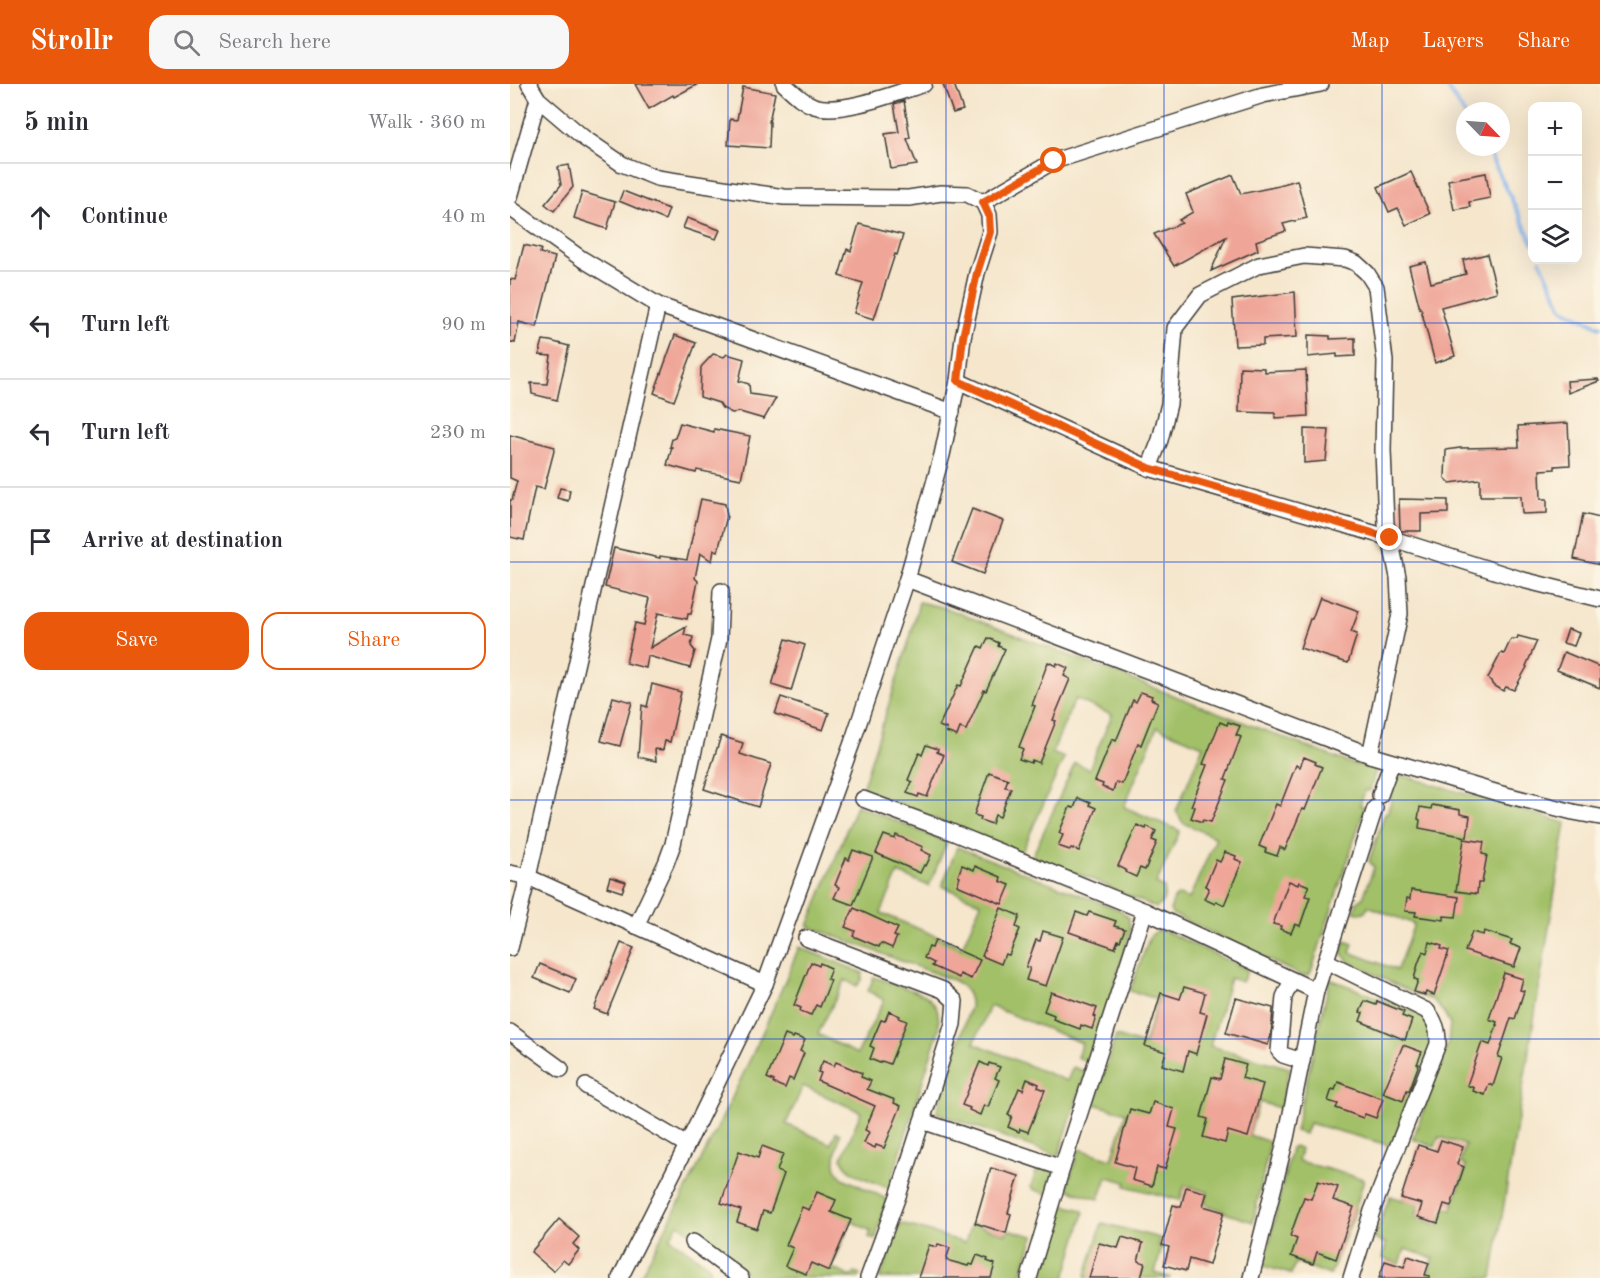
<!DOCTYPE html>
<meta charset="utf-8">
<style>
:root{--surface:#fff;--page:#f7f7f7;--text:#2b2b33;--muted:#7c7c81;--line:#e1e1e2;--accent:#ea580c}
body{margin:0;font-family:"Old Standard TT",serif;background:var(--page);color:var(--text)}
.controls{position:absolute;right:18px;top:18px;display:grid;overflow:hidden;border-radius:12px;box-shadow:0 6px 24px #0002}
.controls button{width:54px;height:54px;display:grid;place-items:center;padding:0;border:0;border-bottom:2px solid var(--line);background:var(--surface);color:var(--text);font:30px sans-serif}
.compass{position:absolute;left:946px;top:18px;width:54px;height:54px;border-radius:50%;background:var(--surface);box-shadow:0 6px 24px #0002;rotate:115deg}
.stop{position:absolute;width:18px;height:18px;margin:-14px;border:4px solid #ea580c;border-radius:50%;background:#fff}
.stop.end{background:#ea580c;border-color:#fff;box-shadow:0 2px 6px #0008}
.list{margin:0;padding:0;list-style:none}
h2{display:flex;justify-content:space-between;align-items:center;height:78px;margin:0;padding:0 24px;font-size:26px}
h2 small{font-size:20px;font-weight:400;color:var(--muted)}
.list li{display:grid;grid-template-columns:39px 1fr auto;gap:18px;align-items:center;box-sizing:border-box;height:108px;padding:0 24px;border-top:2px solid var(--line)}
.list b{display:block;font-size:22px;white-space:nowrap}
.list em{font-size:20px;font-style:normal;color:var(--muted)}
.actions{display:flex;gap:12px;padding:18px 24px}
.actions a{flex:1;padding:14px 0;border:2px solid var(--accent);border-radius:18px;text-align:center;font-size:21px;color:var(--accent)}
.actions .main{background:var(--accent);color:#fff}
.icon{flex:none;width:33px;height:33px;fill:none;stroke:currentColor;stroke-width:2;stroke-linecap:round;stroke-linejoin:round}
.map{position:relative;flex:none;width:1090px;height:1194px;overflow:hidden}
header{display:flex;align-items:center;gap:36px;box-sizing:border-box;height:84px;padding:0 30px;background:var(--accent);color:#fff}
header strong{font-size:28px}
nav{display:flex;gap:33px;margin-inline-start:auto;font-size:21px}
.search{width:420px;height:54px;background:var(--page);display:flex;align-items:center;gap:15px;box-sizing:border-box;padding:0 21px;border-radius:18px;color:var(--muted);font-size:22px}
main{display:flex}
aside{flex:1;background:var(--surface)}
.map>svg:first-child{display:block}
.green{fill:#a2c068;stroke:#5f6e42;stroke-width:1.5}
.lines{fill:none;stroke-linecap:round;stroke-linejoin:round}
.stream{stroke:#82b3ee;stroke-width:4}
.building{fill:#efa698}
.street-casing{stroke:#3d3a36;stroke-width:18}
.street{stroke:#fff;stroke-width:15}
.route{stroke:#ea580c;stroke-width:8}
.grid{fill:none;stroke:#1d4ed8;stroke-width:1.5;stroke-opacity:0.55}
</style>
<header>
<strong>Strollr</strong>
<div class="search"><svg class="icon" aria-label="search" viewBox="0 0 24 24"><circle cx="10" cy="10" r="6"/><path d="M15 15l6 6"/></svg>Search here</div>
<nav><a>Map</a><a>Layers</a><a>Share</a></nav>
</header>
<main>
<aside>
<h2>5 min<small>Walk · 360 m</small></h2>
<ul class="list">
<li><svg class="icon" aria-label="ahead" viewBox="0 0 24 24"><path d="M12 20V5M6 11l6-6 6 6"/></svg><div><b>Continue</b></div><em>40 m</em></li>
<li><svg class="icon" aria-label="left" viewBox="0 0 24 24"><path d="M17 20v-9H6M10 6l-5 5 5 5"/></svg><div><b>Turn left</b></div><em>90 m</em></li>
<li><svg class="icon" aria-label="left" viewBox="0 0 24 24"><path d="M17 20v-9H6M10 6l-5 5 5 5"/></svg><div><b>Turn left</b></div><em>230 m</em></li>
<li><svg class="icon" aria-label="arrive" viewBox="0 0 24 24"><path d="M6 21V4h12l-3 4 3 4H6"/></svg><div><b>Arrive at destination</b></div></li>
</ul>
<div class="actions"><a class="main">Save</a><a>Share</a></div>
</aside>
<div class="map">
<svg width="1090" height="1194" viewBox="0 0 1090 1194">
<rect width="100%" height="100%" fill="#fcf5e5"/>
<filter id="ink" filterUnits="userSpaceOnUse"><feTurbulence type="fractalNoise" baseFrequency=".0167" numOctaves="2"/><feDisplacementMap in="SourceGraphic" scale="12" xChannelSelector="R" yChannelSelector="G"/><feConvolveMatrix kernelMatrix="1 2 1 2 8 2 1 2 1" color-interpolation-filters="sRGB"/></filter>
<filter id="wash" filterUnits="userSpaceOnUse"><feTurbulence type="fractalNoise" baseFrequency=".008" numOctaves="4" result="noise"/><feDisplacementMap in="SourceGraphic" scale="24" xChannelSelector="R" yChannelSelector="G"/><feGaussianBlur stdDeviation="1.35" result="paint"/><feColorMatrix in="noise" values="0 0 0 0 0 0 0 0 0 0 0 0 0 0 0 0 0 1.4 0 .05"/><feComposite in="paint" operator="in"/></filter>
<g filter="url(#wash)">
<rect width="100%" height="100%" fill="#f5e6cc"/>
<!-- green -->
<g class="green">
<path d="M409,518l27,6 406,156 24,4 -6,23 -5,-1 -5,15 5,2 -54,165 -2,3 -7,1 -130,-62 -2,-4 4,-11 5,-4 10,4 27,-61 -33,-15 -7,-12 27,-65 -46,-19 -33,80 56,24 -24,53 8,4c2,8 -1,15 -8,20l-67,-30 -57,-21 43,-94 14,6 23,-54 -37,-16 -23,54 12,5 -43,96 -159,-65 49,-155z"/>
<polygon points="891,691 1056,739 982,1194 917,1194 923,1174 895,1165 890,1180 872,1174 876,1160 864,1155 880,1112 909,1121 906,1134 929,1141 935,1124 942,1125 956,1082 950,1079 955,1061 929,1053 925,1063 903,1055 938,959 940,940 934,929 923,916 903,909 839,878 831,868 835,857 843,860 840,868 887,886 904,840 858,822 855,828 848,829 844,828 847,818 853,814 864,783 859,777 875,729 877,729 882,715 880,714 886,696"/>
<path d="M346,721l91,37 -18,44 -31,-13 -17,40 81,34 19,-44 -39,-17 15,-39 163,63 9,8 1,14 -33,111 -8,20 -12,-6 5,-14 -92,-37 -16,37 93,38 6,-14 13,5 -27,82 -4,1 -118,-42v-3l33,-103c1,-12 -5,-20 -15,-26l-147,-55 30,-74z"/>
<polygon points="653,846 738,886 732,898 720,894 700,962 780,984 770,1024 749,1018 739,1051 760,1058 743,1138 715,1129 715,1127 695,1120 698,1108 675,1101 670,1116 615,1102 616,1098 597,1093 589,1115 562,1107 559,1105 558,1101 569,1065 602,1075 616,1029 584,1020 606,952 634,961 648,915 620,907 640,852 647,847"/>
<path d="M289,863l64,26 -1,7 -5,6 -12,-6 -27,54 39,20 27,-54 -16,-9 6,-14 51,18c14,11 14,18 14,34l-50,159c-14,-6 -44,-14 -47,-30l19,-46 -58,-26 -17,38 45,20 5,-12 4,2c-2,15 -12,32 3,44l42,20 2,3 -12,39 -6,-3 2,-6 -20,-10 -19,47 17,8h3l3,-3 5,2 -1,3h-109l-47,-37 -25,-17 -8,14 39,28 4,12h-74c59,-108 114,-217 160,-331z"/>
<polygon points="820,895 910,930 919,936 923,956 882,1062 799,1039 795,1050 785,1047"/>
<polygon points="784,1062 791,1065 788,1077 854,1095 843,1133 820,1191 786,1178 781,1190 754,1182 781,1064"/>
<polygon points="528,1082 544,1087 537,1110 522,1105 521,1103"/>
<polygon points="553,1121 572,1126 574,1129 555,1194 528,1194 550,1123"/>
<polygon points="391,1139 455,1159 461,1140 496,1150 499,1146 524,1152 510,1194 370,1194"/>
<polygon points="592,1139 650,1154 648,1161 652,1163 645,1189 661,1194 575,1194"/>
</g>
<g class="lines">
<!-- stream -->
<g class="stream">
<polyline points="935,0 955,31"/>
<polyline points="976,63 1023,159"/>
<polyline points="1030,176 1052,224 1090,243"/>
</g>
</g>
<g id="blocks">
<!-- building -->
<g class="building">
<polygon points="125,0 188,0 164,13 163,11 139,25"/>
<polygon points="433,0 444,0 453,26 443,29"/>
<polygon points="233,3 265,9 259,38 260,38 259,64 218,61 220,35 227,36"/>
<polygon points="394,17 400,54 397,55 407,81 381,85 375,50 389,48 384,20"/>
<polygon points="59,81 63,103 44,127 35,120 51,101 48,83"/>
<polygon points="901,88 920,130 896,141 888,124 879,128 868,103"/>
<polygon points="976,89 980,114 959,118 960,123 944,126 938,96"/>
<polygon points="723,91 731,110 769,102 769,101 787,96 797,134 773,140 776,147 746,157 748,166 701,187 716,153 664,182 644,150 672,139 669,136 683,128 676,110"/>
<polygon points="113,107 159,125 155,136 109,117"/>
<polygon points="72,108 105,118 97,145 64,134"/>
<polygon points="177,134 210,146 206,155 173,144"/>
<polygon points="349,140 393,151 387,171 385,170 364,235 344,229 353,199 329,192 337,165 341,167"/>
<polygon points="14,161 31,165 30,169 45,173 27,243 9,238 5,259 0,258 0,195 5,196"/>
<polygon points="977,170 987,208 931,223 945,272 925,279 911,225 910,225 899,182 916,178 921,199 956,190 953,176"/>
<polygon points="785,208 787,253 753,255 753,261 725,262 722,216"/>
<polygon points="165,251 186,259 164,317 144,309"/>
<polygon points="798,251 820,252 820,255 845,254 845,272 827,273 827,270 798,273"/>
<polygon points="33,256 40,257 59,262 47,316 22,310 21,299 37,300 41,272 29,271"/>
<polygon points="203,270 214,273 217,270 234,275 229,297 239,300 240,310 266,314 254,335 230,328 222,329 212,324 209,319 190,313 191,283"/>
<polygon points="730,283 754,284 754,288 796,286 798,332 765,334 765,329 729,328"/>
<polygon points="1088,295 1089,297 1058,309 1057,297"/>
<polygon points="170,339 204,348 204,345 240,352 231,395 187,386 186,389 157,381 162,363 160,363 162,355 165,354"/>
<polygon points="1058,339 1060,381 1045,382 1045,385 1030,386 1031,415 1037,415 1037,429 1012,430 1011,412 970,412 970,395 940,399 935,394 936,366 950,364 1009,363 1008,342"/>
<polygon points="794,345 819,346 816,377 794,379"/>
<polygon points="0,351 45,363 34,405 25,403 14,456 0,453 0,416 2,416 7,397 0,394"/>
<polygon points="50,404 60,406 58,417 47,414"/>
<polygon points="191,415 215,420 217,432 208,467 204,466 202,477 190,469 185,494 188,497 181,530 178,530 177,535 148,529 140,564 176,543 174,551 183,553 181,562 185,567 180,584 138,572 136,584 116,579 125,539 134,541 140,514 95,503 104,464 150,474 150,472 177,476"/>
<polygon points="889,415 938,416 938,429 911,430 911,447 890,447"/>
<polygon points="462,425 493,437 473,490 442,478"/>
<polygon points="1073,430 1090,434 1090,481 1064,475"/>
<polygon points="810,513 849,527 841,548 847,550 838,579 790,564 800,535 802,535"/>
<polygon points="1058,545 1069,549 1064,562 1053,559"/>
<polygon points="1008,552 1027,557 1016,582 1017,583 1008,599 1004,606 996,603 993,607 982,600 981,597 978,594 991,569 994,570 1001,555 1007,555"/>
<polygon points="478,554 489,559 488,562 495,565 476,607 474,606 456,646 450,644 447,652 436,648 437,645 429,642 448,601 451,602 469,562 473,564"/>
<polygon points="276,555 295,561 281,607 262,601"/>
<polygon points="1054,568 1090,583 1090,604 1047,586"/>
<polygon points="538,578 546,582 547,579 558,584 554,592 560,595 543,636 546,637 529,679 522,676 521,679 509,675 513,665 509,663 525,622 522,621"/>
<polygon points="142,600 171,608 160,658 155,657 153,666 145,665 146,677 128,673 132,621 137,623"/>
<polygon points="631,608 642,612 641,615 648,618 631,661 628,659 612,700 606,698 603,707 592,703 593,700 585,697 602,655 606,657 623,616 626,618"/>
<polygon points="103,613 122,618 110,662 91,657"/>
<polygon points="271,613 319,629 313,646 265,630"/>
<polygon points="710,638 717,641 718,638 730,642 726,651 731,653 715,695 718,696 701,738 693,736 692,738 681,734 685,723 681,722 697,681 693,680"/>
<polygon points="211,652 233,659 230,670 261,680 248,723 194,705"/>
<polygon points="416,661 428,665 427,668 434,671 417,713 409,710 408,713 397,709 402,698 398,696 409,669 412,671"/>
<polygon points="794,673 806,678 805,680 812,683 795,726 792,725 775,766 770,763 767,772 755,768 756,765 749,762 766,720 770,722 786,681 790,683"/>
<polygon points="479,688 498,695 495,703 501,704 490,733 485,731 482,740 470,736 471,733 464,731"/>
<polygon points="568,714 580,719 579,721 586,724 569,767 561,764 560,766 548,762 553,751 549,749 560,723 564,724"/>
<polygon points="922,721 950,726 950,730 960,732 957,753 909,744 910,736 908,735 910,723 921,725"/>
<polygon points="627,741 636,745 637,742 646,747 642,756 647,758 635,786 630,784 626,793 615,788 616,786 608,782"/>
<polygon points="374,751 385,755 386,751 413,763 411,766 421,771 416,782 414,781 410,789 366,769"/>
<polygon points="954,755 974,758 972,770 977,771 972,799 968,799 967,810 946,807"/>
<polygon points="343,766 363,773 343,821 324,814 329,803 325,801 336,774 339,776"/>
<polygon points="715,768 726,772 725,775 732,778 714,821 706,817 705,820 694,815 699,804 695,802 706,776 710,778"/>
<polygon points="452,781 464,786 465,782 491,793 490,797 500,801 492,820 447,801 450,793 448,792"/>
<polygon points="100,793 116,798 112,808 97,803"/>
<polygon points="779,797 788,801 789,798 799,802 795,812 800,813 790,842 785,840 781,849 770,845 771,842 763,840"/>
<polygon points="901,806 949,813 946,833 934,832 934,836 905,832 906,828 895,827 897,814 900,815"/>
<polygon points="344,824 388,844 384,852 387,853 382,864 371,859 369,863 343,852 345,847 335,843"/>
<polygon points="491,824 510,832 506,843 510,845 499,871 495,870 491,880 472,872"/>
<polygon points="566,828 577,832 579,828 606,837 604,842 615,845 610,857 608,856 605,864 559,848"/>
<polygon points="533,847 553,853 536,902 516,896 520,884 516,883 526,856 530,857"/>
<polygon points="974,847 1002,856 1000,860 1011,864 1004,883 955,867 962,848 973,851"/>
<polygon points="425,856 470,876 461,895 450,890 449,894 422,882 424,879 414,874 419,863 422,864"/>
<polygon points="920,858 932,862 931,865 939,867 924,911 916,908 915,911 904,908 908,896 904,895 908,880 913,867 917,869"/>
<polygon points="111,859 124,864 97,930 84,925"/>
<polygon points="301,878 309,882 310,879 321,884 317,895 321,896 310,923 306,921 301,931 290,927 291,924 284,921"/>
<polygon points="30,880 66,895 60,909 24,894"/>
<polygon points="994,889 1013,895 1010,906 1014,907 1005,935 1001,934 988,973 992,974 983,1002 979,1000 975,1011 963,1007 964,1004 957,1001 972,958 980,961 987,941 986,941 987,938 979,935"/>
<polygon points="674,903 695,909 690,928 697,930 686,970 678,967 673,987 652,981 656,968 635,962 651,909 670,915"/>
<polygon points="541,908 587,924 584,932 586,933 582,945 571,941 570,945 543,935 544,931 534,927"/>
<polygon points="726,914 763,924 761,951 758,961 716,949"/>
<polygon points="855,917 866,921 867,917 894,928 892,932 902,936 895,956 850,937 853,929 850,928"/>
<polygon points="379,927 390,932 389,934 397,937 380,980 372,977 370,979 360,975 364,964 360,962 371,936 375,937"/>
<polygon points="275,951 283,954 284,952 295,956 290,967 294,969 283,996 279,994 275,1004 263,999 264,997 257,994"/>
<polygon points="893,961 912,968 907,980 909,980 899,1007 897,1006 893,1017 873,1009"/>
<polygon points="715,975 736,981 732,994 753,1000 738,1053 718,1047 715,1059 693,1053 698,1035 691,1033 702,993 710,995"/>
<polygon points="313,977 324,982 326,978 352,989 351,993 361,997 357,1005 385,1016 384,1019 391,1022 374,1064 366,1061 365,1064 354,1059 359,1048 355,1046 365,1022 308,997 311,989 308,988"/>
<polygon points="470,978 478,982 479,979 490,983 485,994 489,996 478,1023 474,1021 470,1031 459,1026 460,1024 452,1021"/>
<polygon points="517,995 529,1000 528,1003 535,1006 518,1048 510,1045 509,1048 498,1043 502,1032 498,1031 509,1004 513,1006"/>
<polygon points="828,998 873,1015 866,1034 855,1030 853,1034 826,1024 828,1020 818,1017 822,1005 825,1006"/>
<polygon points="643,1018 664,1025 659,1043 667,1045 655,1085 647,1083 642,1102 622,1096 625,1084 605,1078 620,1025 639,1030"/>
<polygon points="931,1056 953,1063 947,1080 954,1083 941,1122 934,1120 928,1139 908,1133 912,1120 891,1114 908,1061 927,1067"/>
<polygon points="252,1062 273,1070 267,1087 274,1090 260,1129 253,1127 247,1145 227,1138 231,1126 211,1119 229,1067 248,1074"/>
<polygon points="481,1084 509,1092 498,1129 501,1130 496,1149 465,1139"/>
<polygon points="808,1097 828,1103 823,1116 844,1123 826,1175 807,1168 803,1180 781,1172 787,1155 780,1152 794,1113 801,1115"/>
<polygon points="676,1103 697,1109 693,1122 714,1128 699,1181 679,1175 676,1187 654,1181 659,1163 652,1161 663,1121 671,1123"/>
<polygon points="307,1108 326,1116 321,1128 341,1136 319,1187 301,1179 296,1190 275,1182 283,1164 276,1161 292,1123 299,1126"/>
<polygon points="49,1135 69,1153 63,1160 69,1166 58,1180 53,1176 43,1187 21,1168"/>
<polygon points="612,1153 633,1159 628,1177 635,1179 631,1194 579,1194 589,1159 608,1164"/>
<polygon points="428,1160 440,1164 436,1176 458,1182 459,1180 463,1181 467,1171 478,1175 477,1177 485,1180 481,1194 408,1194 419,1161 427,1163"/>
<polygon points="898,1172 919,1179 915,1191 920,1192 919,1194 869,1194 875,1177 894,1183"/>
</g>
</g>
</g>
<g filter="url(#ink)">
<use href="#blocks" fill-opacity="0" stroke="#3d3a36" stroke-width="1.5"/>
<g class="lines">
<defs>
<g id="street">
<polyline points="19,0 28,15 74,54 112,80 147,94 274,113 399,114 431,109 457,110 473,118 479,131 480,148 467,189 453,253 448,297 432,371 397,495 860,671 988,709 1063,728 1090,733"/>
<path d="M274,0c9,8 18,18 30,22 27,9 82,-13 110,-22"/>
<polyline points="0,113 28,15"/>
<polyline points="473,118 544,77 753,11 811,0"/>
<polyline points="0,124 72,175 148,221 442,328"/>
<polyline points="448,297 639,384 880,454 888,493 890,530 860,671"/>
<polyline points="639,384 650,356 659,320 665,244 690,211 749,181 794,172 835,175 846,179 857,189 866,203 875,277 873,366 876,440 880,454 1013,496 1090,515"/>
<polyline points="870,711 882,678"/>
<polyline points="353,715 439,747 635,827 806,907"/>
<polyline points="0,789 18,793 255,900"/>
<polyline points="126,842 156,779 163,760 209,555 211,507"/>
<polyline points="296,854 433,906 445,917 443,940 388,1112 358,1194"/>
<polyline points="0,864 18,793 148,221"/>
<path d="M816,877l101,50c9,11 11,19 11,33l-66,167 -21,67"/>
<polyline points="782,896 774,913 769,967 773,971 792,977"/>
<polyline points="0,948 51,985"/>
<polyline points="76,1002 177,1061"/>
<polyline points="412,1037 552,1084"/>
<polyline points="183,1158 231,1194"/>
<polyline points="110,1194 177,1061 255,900 342,659 397,495"/>
<polyline points="519,1194 552,1084 635,827"/>
<polyline points="741,1194 776,1054 806,907 865,724"/>
</g>
</defs>
<!-- street casing -->
<use href="#street" class="street-casing"/>
<!-- street -->
<use href="#street" class="street"/>
</g>
</g>
<g class="lines" filter="url(#ink)">
<!-- route -->
<polyline class="route" points="544,77 473,118 479,131 480,148 467,189 453,253 448,297 639,384 880,454"/>
</g>
<!-- grid -->
<path class="grid" d="M218,0v1194M436,0v1194M654,0v1194M872,0v1194M0,239h1090M0,478h1090M0,716h1090M0,955h1090"/>
</svg>
<div class="controls">
<button>+</button>
<button>−</button>
<button><svg class="icon" aria-label="layers" viewBox="0 0 24 24"><path d="M12 4l9 5-9 5-9-5zM3 14l9 5 9-5"/></svg></button>
</div>
<svg class="compass" viewBox="-18 -18 36 36"><path d="M0-13l5 13h-10z" fill="#e53935"/><path d="M0 13l5-13h-10z" fill="#7c7c81"/></svg>
<div class="stop" style="left:544px;top:77px"></div>
<div class="stop end" style="left:880px;top:454px"></div>
</div>
</main>
